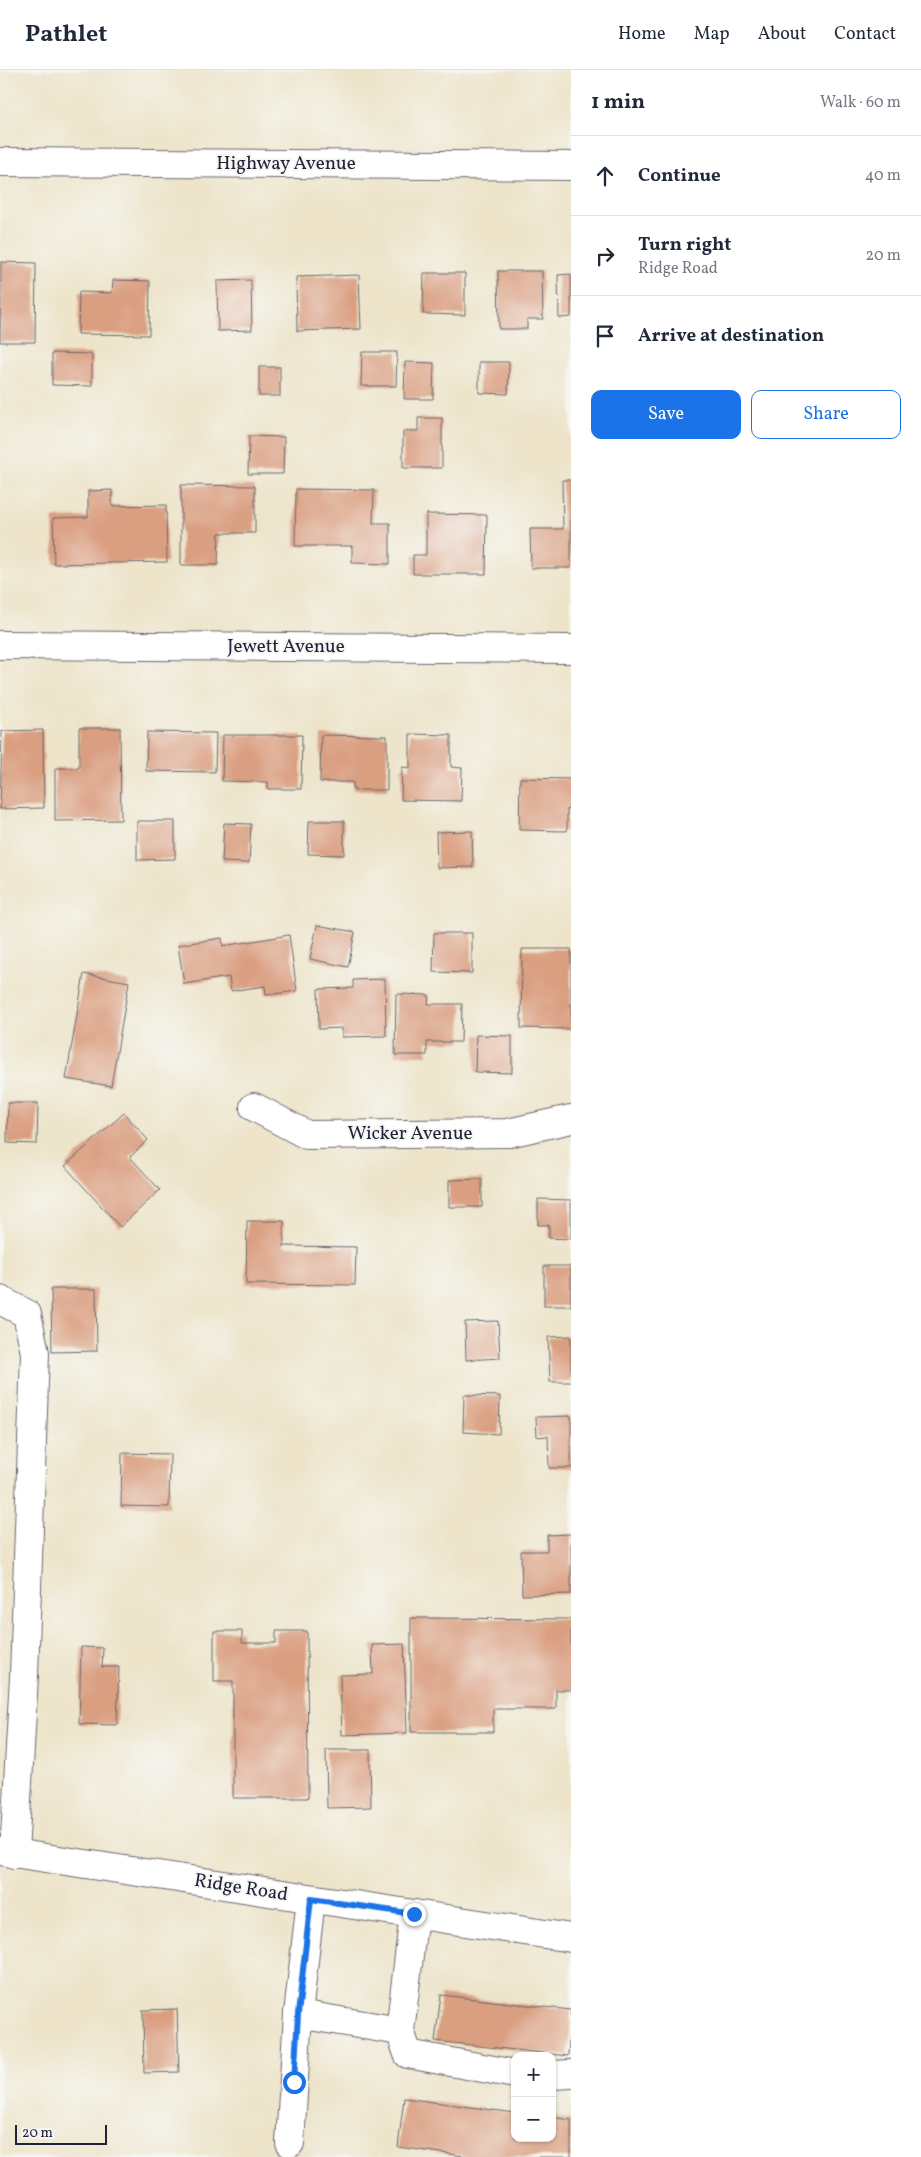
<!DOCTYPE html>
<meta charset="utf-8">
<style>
:root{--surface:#fff;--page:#f2f2f3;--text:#1f2937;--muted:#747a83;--line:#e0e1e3;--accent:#1a73e8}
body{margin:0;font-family:Vollkorn,serif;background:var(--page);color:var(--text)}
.controls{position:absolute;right:15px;bottom:15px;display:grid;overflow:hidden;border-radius:10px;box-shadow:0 1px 4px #0004}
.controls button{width:45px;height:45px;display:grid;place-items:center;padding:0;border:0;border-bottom:1px solid var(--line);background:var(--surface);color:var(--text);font:25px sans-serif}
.scale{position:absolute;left:15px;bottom:12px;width:92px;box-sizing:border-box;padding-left:5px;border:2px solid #22223b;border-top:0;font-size:14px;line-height:18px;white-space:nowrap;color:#22223b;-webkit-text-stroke:4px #f6f6f2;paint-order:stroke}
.stop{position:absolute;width:15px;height:15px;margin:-11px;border:4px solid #1a73e8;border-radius:50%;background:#fff}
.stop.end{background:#1a73e8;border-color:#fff;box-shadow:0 1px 5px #0008}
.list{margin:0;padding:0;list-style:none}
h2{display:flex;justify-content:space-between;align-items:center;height:65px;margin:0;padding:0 20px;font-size:21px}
h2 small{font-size:16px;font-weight:400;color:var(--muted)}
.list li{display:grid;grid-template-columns:32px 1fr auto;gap:15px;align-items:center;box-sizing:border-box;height:80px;padding:0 20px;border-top:1px solid var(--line)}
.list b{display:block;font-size:19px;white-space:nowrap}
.list p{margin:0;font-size:16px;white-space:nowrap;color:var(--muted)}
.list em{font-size:16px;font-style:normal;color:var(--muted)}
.actions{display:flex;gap:10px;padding:15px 20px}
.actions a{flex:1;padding:11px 0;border:1px solid var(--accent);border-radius:10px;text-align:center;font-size:18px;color:var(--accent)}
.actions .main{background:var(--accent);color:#fff}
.icon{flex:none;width:28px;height:28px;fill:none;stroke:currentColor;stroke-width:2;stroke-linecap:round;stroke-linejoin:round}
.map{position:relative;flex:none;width:571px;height:2087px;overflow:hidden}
header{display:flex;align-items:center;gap:30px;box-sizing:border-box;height:70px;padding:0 25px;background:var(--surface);border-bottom:1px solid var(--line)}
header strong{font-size:24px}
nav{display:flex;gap:28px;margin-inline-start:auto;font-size:18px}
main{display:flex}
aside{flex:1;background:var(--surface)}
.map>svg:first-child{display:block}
.building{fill:#da9e80}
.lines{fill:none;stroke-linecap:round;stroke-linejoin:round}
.minor-casing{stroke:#69666d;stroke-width:30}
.major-casing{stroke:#69666d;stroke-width:30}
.minor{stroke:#fff;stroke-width:28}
.major{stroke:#fff;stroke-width:28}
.route{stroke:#1a73e8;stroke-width:6}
.labels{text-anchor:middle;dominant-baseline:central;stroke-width:4;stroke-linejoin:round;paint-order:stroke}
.street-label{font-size:19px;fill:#22223b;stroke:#f6f6f2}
</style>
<header>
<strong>Pathlet</strong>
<nav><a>Home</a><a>Map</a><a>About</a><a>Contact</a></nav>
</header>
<main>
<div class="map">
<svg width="571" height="2087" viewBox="0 0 571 2087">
<rect width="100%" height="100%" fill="#f6f6f2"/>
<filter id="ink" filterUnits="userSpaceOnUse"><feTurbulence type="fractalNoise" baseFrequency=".02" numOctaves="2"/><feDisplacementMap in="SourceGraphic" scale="10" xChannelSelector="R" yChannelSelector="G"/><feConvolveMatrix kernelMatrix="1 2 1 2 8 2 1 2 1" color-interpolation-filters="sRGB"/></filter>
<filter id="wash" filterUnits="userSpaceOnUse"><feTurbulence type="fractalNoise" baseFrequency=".0096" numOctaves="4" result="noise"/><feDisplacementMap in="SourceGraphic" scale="20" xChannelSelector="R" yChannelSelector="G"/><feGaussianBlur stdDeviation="1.12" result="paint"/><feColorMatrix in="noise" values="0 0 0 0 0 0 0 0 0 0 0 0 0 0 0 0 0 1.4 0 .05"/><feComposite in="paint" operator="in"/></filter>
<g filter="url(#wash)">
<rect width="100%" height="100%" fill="#ede4ca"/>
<g id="blocks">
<!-- building -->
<g class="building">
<polygon points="1,192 36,193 35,272 0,272"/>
<polygon points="498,201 542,201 543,249 527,249 527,259 499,259"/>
<polygon points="424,203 465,203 465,245 423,244"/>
<polygon points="571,204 571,247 559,248 558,205"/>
<polygon points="359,205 361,259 297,261 296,207"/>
<polygon points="113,210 150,211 149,265 78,264 79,222 112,223"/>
<polygon points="251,210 252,260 218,261 217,211"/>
<polygon points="362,282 397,282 396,316 361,316"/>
<polygon points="52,283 92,284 92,316 52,315"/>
<polygon points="405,292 434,293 433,329 404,329"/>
<polygon points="479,292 509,292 508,324 479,323"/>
<rect x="259" y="297" width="21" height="29"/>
<polygon points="418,348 442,348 442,398 403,398 403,361 418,361"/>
<polygon points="249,366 284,367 283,404 248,404"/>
<polygon points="562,410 571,410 571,498 531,498 530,459 563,459"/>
<polygon points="181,415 255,416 255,463 219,463 218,495 181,495"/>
<polygon points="296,419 374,420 373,453 390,453 390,494 352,493 352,476 295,476"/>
<polygon points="112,420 112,436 166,435 167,492 54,494 53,448 88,447 88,421"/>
<polygon points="426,444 487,445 486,504 413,504 413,485 426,485"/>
<polygon points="79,658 120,658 121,750 55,751 55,698 79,698"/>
<polygon points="43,660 44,738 0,739 2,661"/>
<polygon points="147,662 216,663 215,702 146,701"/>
<polygon points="410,664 451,665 451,697 462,698 461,731 401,730 402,697 410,698"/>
<polygon points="223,665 302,665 301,719 268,719 268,712 222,711"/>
<polygon points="321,665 387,666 387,720 353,720 353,712 320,712"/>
<polygon points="520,708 571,709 571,740 567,739 567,761 519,760"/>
<polygon points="137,751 175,751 175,789 137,790"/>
<polygon points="309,751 344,751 344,785 308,784"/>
<polygon points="224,753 251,754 249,793 222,792"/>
<polygon points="472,761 473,797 437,798 436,762"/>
<polygon points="317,855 355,862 348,897 310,889"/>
<polygon points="434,863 472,863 472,903 433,902"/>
<polygon points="289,865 297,921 266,925 265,916 231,921 229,907 184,914 178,875 222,868 223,876"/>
<polygon points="522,879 571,879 571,959 521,958"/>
<polygon points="84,904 129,912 111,1016 66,1009"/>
<polygon points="385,909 386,966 342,967 342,958 319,959 318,919 353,918 353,910"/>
<polygon points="396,924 429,925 428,934 462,934 461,972 427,972 427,985 395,985"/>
<polygon points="476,965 512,966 512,1003 475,1002"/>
<polygon points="8,1033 38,1033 37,1074 7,1073"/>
<polygon points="124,1043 148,1070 130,1087 160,1120 120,1157 65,1096"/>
<polygon points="482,1109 482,1137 449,1137 449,1110"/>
<polygon points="538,1129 571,1130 571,1169 549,1168 549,1155 538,1155"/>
<polygon points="247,1151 284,1151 284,1176 356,1177 355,1215 246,1214"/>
<rect x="544" y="1196" width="27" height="40"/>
<polygon points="51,1219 96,1219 97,1281 52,1282"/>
<polygon points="498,1251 500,1288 466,1290 465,1252"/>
<polygon points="571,1266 571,1312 550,1312 548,1267"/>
<polygon points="464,1325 500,1326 499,1364 463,1362"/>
<polygon points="571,1346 571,1398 549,1398 548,1366 537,1367 536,1347"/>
<polygon points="122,1383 170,1384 169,1437 121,1436"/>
<polygon points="571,1464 571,1524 522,1525 521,1481 547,1481 547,1465"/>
<polygon points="411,1548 571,1549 571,1620 556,1620 556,1639 493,1639 493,1662 411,1662"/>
<polygon points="214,1561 242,1561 242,1573 276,1573 276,1561 307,1561 308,1728 233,1728 233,1611 214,1611"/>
<polygon points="404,1574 407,1663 342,1665 340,1605 373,1604 372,1575"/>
<polygon points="81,1577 103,1578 102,1597 119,1597 117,1655 79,1654"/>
<polygon points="326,1680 370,1680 371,1737 327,1738"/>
<polygon points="441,1925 571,1940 568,1986 435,1971"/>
<polygon points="177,1939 179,2002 144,2003 143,1940"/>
<polygon points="404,2028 515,2043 515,2068 552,2068 552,2047 571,2050 571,2087 471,2087 398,2077"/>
</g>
</g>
</g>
<g filter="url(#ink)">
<use href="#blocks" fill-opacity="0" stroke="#69666d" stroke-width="1"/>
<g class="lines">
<defs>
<g id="minor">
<polyline points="0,92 571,96"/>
<polyline points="0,575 571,579"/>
<polyline points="254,1037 307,1065 508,1063 571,1049"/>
<polyline points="0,1230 27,1244 35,1283 24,1606 14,1784"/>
<polyline points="414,1844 400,1961 408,1984 515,2004"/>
<polyline points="298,1944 400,1961"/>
<polyline points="552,2005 571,2004"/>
<polyline points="290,2073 298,1944 311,1829"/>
</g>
<polyline id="major" points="0,1781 571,1868"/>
</defs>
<!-- minor casing -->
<use href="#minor" class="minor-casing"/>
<!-- major casing -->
<use href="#major" class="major-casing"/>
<!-- minor -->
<use href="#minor" class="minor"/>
<!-- major -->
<use href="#major" class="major"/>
</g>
</g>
<g class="lines" filter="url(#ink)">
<!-- route -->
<polyline class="route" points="294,2012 298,1944 311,1829 414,1844"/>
</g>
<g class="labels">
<!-- street labels -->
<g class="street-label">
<text x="286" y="94">Highway Avenue</text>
<text x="286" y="577">Jewett Avenue</text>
<text x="410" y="1064">Wicker Avenue</text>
<text transform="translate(241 1818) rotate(9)">Ridge Road</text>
</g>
</g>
</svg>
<div class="controls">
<button>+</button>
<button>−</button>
</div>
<div class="scale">20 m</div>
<div class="stop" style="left:294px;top:2012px"></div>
<div class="stop end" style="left:414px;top:1844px"></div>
</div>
<aside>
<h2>1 min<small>Walk · 60 m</small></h2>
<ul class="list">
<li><svg class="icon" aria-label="ahead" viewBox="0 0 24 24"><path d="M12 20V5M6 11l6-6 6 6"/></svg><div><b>Continue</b></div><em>40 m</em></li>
<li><svg class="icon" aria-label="right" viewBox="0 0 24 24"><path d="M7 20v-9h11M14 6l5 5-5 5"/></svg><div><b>Turn right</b><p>Ridge Road</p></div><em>20 m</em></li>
<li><svg class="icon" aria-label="arrive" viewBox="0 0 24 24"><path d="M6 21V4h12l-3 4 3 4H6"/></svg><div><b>Arrive at destination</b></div></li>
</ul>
<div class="actions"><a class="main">Save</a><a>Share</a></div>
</aside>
</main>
